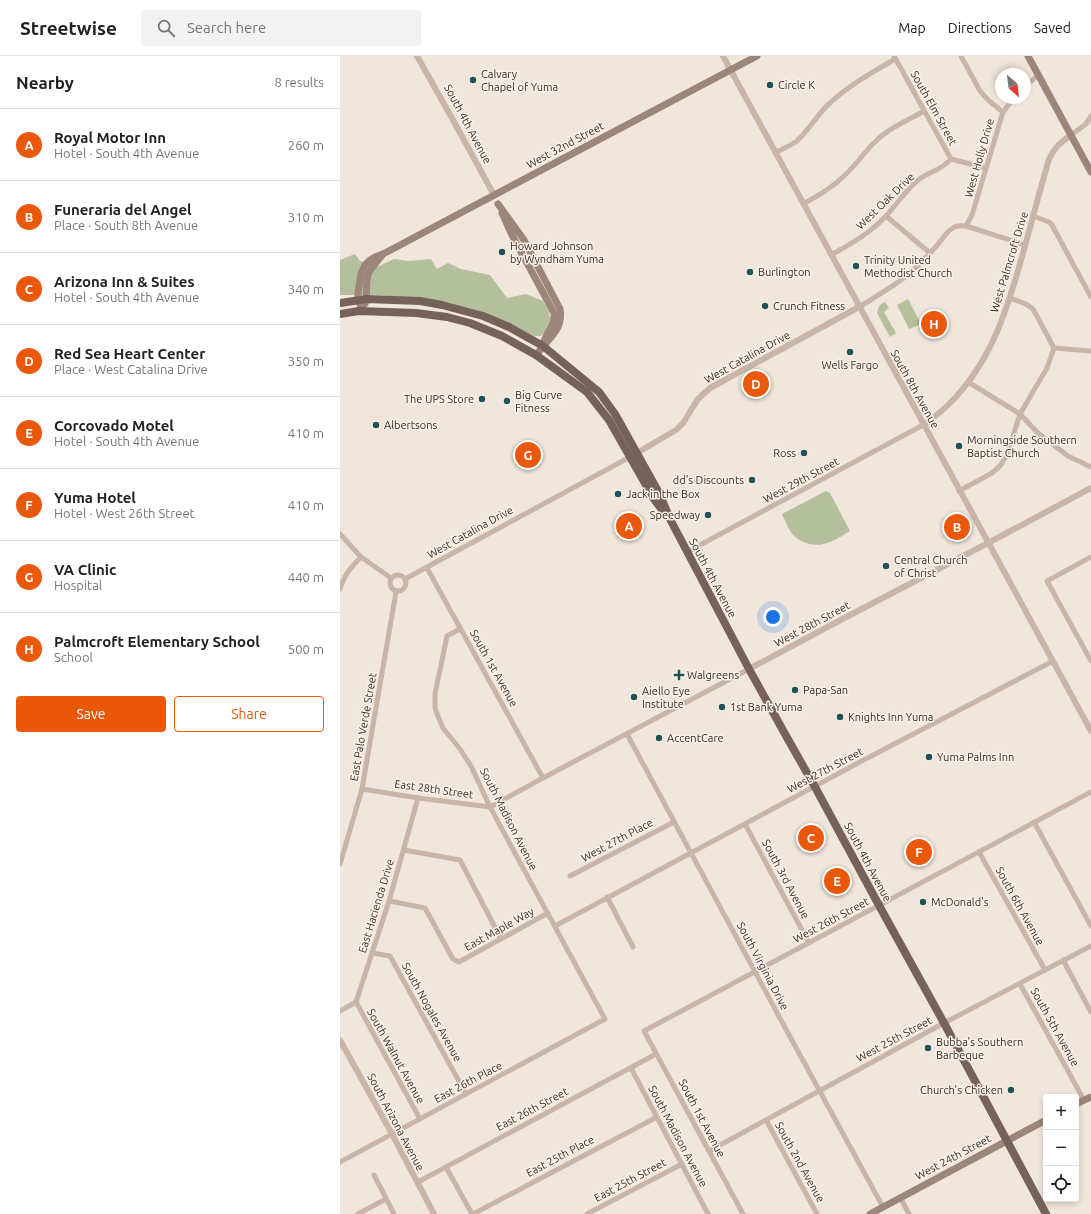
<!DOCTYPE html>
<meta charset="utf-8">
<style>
:root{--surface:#fff;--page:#f2f2f2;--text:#222;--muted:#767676;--line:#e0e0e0;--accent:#ea580c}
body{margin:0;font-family:Ubuntu,sans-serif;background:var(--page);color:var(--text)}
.controls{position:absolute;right:12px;bottom:12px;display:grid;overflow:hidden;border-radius:4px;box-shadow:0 2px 6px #0003}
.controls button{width:36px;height:36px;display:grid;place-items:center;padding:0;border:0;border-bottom:1px solid var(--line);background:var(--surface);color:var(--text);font:20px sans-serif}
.compass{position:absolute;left:655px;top:12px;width:36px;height:36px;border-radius:50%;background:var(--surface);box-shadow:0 2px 6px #0003;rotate:152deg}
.you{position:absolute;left:433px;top:561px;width:14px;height:14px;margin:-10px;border:3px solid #fff;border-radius:50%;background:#1a73e8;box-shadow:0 0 0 6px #1a73e833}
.badge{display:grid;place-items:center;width:26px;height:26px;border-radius:50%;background:var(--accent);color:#fff;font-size:13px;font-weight:700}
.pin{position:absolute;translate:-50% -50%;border:2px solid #fff;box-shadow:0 1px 4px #0006}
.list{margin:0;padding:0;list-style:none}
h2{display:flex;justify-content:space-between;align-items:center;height:52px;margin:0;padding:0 16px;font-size:17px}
h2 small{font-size:13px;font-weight:400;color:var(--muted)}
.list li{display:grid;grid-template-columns:26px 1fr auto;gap:12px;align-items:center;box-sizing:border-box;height:72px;padding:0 16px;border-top:1px solid var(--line)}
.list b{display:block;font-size:15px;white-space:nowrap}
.list p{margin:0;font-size:13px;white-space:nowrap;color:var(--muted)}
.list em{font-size:13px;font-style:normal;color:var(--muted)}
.actions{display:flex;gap:8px;padding:12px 16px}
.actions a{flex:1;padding:9px 0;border:1px solid var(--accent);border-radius:4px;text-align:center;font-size:14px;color:var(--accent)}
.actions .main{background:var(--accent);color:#fff}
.icon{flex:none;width:22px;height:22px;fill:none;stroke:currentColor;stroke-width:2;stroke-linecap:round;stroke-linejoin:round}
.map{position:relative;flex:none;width:751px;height:1158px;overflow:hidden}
header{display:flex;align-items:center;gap:24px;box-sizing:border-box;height:56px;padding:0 20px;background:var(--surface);border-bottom:1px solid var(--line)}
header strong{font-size:19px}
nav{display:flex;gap:22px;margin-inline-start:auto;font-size:14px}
.search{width:280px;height:36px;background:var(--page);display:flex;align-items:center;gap:10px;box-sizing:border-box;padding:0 14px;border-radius:4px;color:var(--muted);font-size:15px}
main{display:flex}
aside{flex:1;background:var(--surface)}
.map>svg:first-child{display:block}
.green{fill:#b4bf9b}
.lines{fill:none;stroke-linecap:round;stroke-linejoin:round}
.minor{stroke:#c8b5a7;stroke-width:5}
.tertiary{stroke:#c8b5a7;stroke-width:6}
.secondary{stroke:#9c8579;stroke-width:7}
.primary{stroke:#766259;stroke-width:8}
.poi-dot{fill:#1f5355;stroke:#f9f0e7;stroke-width:1.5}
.labels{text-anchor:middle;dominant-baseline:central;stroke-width:3;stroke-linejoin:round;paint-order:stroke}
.poi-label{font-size:11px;fill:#352b28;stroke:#f9f0e7;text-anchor:start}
.street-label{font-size:11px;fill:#352b28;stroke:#f9f0e7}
</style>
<header>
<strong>Streetwise</strong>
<div class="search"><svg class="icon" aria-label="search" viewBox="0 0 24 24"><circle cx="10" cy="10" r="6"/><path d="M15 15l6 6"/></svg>Search here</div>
<nav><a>Map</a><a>Directions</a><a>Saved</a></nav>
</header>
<main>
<aside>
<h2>Nearby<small>8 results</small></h2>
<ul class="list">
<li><span class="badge">A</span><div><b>Royal Motor Inn</b><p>Hotel · South 4th Avenue</p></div><em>260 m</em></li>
<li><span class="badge">B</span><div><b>Funeraria del Angel</b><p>Place · South 8th Avenue</p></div><em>310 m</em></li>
<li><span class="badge">C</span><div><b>Arizona Inn &amp; Suites</b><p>Hotel · South 4th Avenue</p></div><em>340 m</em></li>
<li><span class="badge">D</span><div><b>Red Sea Heart Center</b><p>Place · West Catalina Drive</p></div><em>350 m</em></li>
<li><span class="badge">E</span><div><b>Corcovado Motel</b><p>Hotel · South 4th Avenue</p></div><em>410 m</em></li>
<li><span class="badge">F</span><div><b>Yuma Hotel</b><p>Hotel · West 26th Street</p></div><em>410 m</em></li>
<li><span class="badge">G</span><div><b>VA Clinic</b><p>Hospital</p></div><em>440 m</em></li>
<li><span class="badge">H</span><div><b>Palmcroft Elementary School</b><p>School</p></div><em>500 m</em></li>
</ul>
<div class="actions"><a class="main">Save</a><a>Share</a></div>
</aside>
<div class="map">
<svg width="751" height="1158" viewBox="0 0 751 1158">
<rect width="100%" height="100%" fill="#f1e6db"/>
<!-- green -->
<g class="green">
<polygon points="15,198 20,205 39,210 54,203 69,205 91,203 97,213 108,207 121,213 150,219 167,242 186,238 203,245 209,256 210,263 209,271 201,280 194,280 184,275 101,245 40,239 0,239 0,204"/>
<polygon points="568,243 581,268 569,273 557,249"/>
<path d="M545,246l4,6 -5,4 12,21 -6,4 -13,-24c1,-6 3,-9 8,-11z"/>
<path d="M486,435l4,2 20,38c-7,4 -15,10 -23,12 -10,4 -24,1 -33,-7 -5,-5 -9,-15 -12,-22z"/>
</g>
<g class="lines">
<!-- minor -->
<g class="minor">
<polyline points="554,0 611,103 646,112"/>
<polyline points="621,0 640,35 648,44 663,56"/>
<polyline points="685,31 698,19"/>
<polyline points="731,79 746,68 751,60"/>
<path d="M435,97c7,-4 15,-7 22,-12 13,-12 21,-28 34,-39 20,-18 42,-30 64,-43"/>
<path d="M463,148c15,-8 29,-16 41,-28 12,-11 21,-25 33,-36 13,-13 32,-20 47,-29"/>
<polyline points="546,160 590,197"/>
<polyline points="693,160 709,166 712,169 751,241"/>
<polyline points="626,170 632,159 663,56 674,42"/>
<path d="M491,199c19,-11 38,-21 53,-37 12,-12 20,-26 33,-37 11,-9 25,-11 34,-22"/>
<polyline points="670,242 686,248 693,253 714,292"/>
<path d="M519,251c16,-10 32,-19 46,-30 16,-13 29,-27 41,-43 6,-7 11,-9 20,-8l59,19"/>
<polyline points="714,292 751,295"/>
<polyline points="628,326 680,358 698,377 728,400 751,411"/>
<polyline points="619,435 652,417 660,410 667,399 680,358 707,312 714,292"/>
<polyline points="0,478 21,501 51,522"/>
<polyline points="347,496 583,369"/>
<polyline points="751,501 707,525 751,605"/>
<polyline points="87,512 203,722"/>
<circle cx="58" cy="527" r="8"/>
<polyline points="65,523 290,401"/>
<path d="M0,533c4,-14 11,-22 21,-32"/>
<polyline points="287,678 442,966 543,1151"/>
<polyline points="22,733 78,742 150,751 203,722 409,613"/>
<polyline points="694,766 751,870"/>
<polyline points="405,768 469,887"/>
<polyline points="64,794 120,804 161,883"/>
<polyline points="639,796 705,914"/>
<polyline points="0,808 22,733 56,536"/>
<polyline points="230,820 334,766"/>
<polyline points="267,841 293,891"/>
<polyline points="49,845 85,852 113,903 119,906 208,857"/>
<polyline points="215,870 518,707 713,605"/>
<polyline points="32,897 50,900 126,1038"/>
<polyline points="723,904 751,956"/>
<polyline points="680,928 744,1044"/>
<polyline points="16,946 80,1063"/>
<polyline points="0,955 16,946 49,845 78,742"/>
<polyline points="291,1012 368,1158"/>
<polyline points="426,1064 477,1158"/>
<polyline points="369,1095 604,967 751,890"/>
<polyline points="0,1106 265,963 150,751 131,710 120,693 103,672 99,663 95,652 95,638 107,580 120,573"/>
<polyline points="106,1111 132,1158"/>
<polyline points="34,1119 54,1158"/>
<polyline points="78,1126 316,998"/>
<polyline points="560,1141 569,1158"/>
<polyline points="18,1158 46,1143"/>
<polyline points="133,1158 317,1061"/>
<polyline points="247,1158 342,1108"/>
<polyline points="403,1158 304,975 751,736"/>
</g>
<!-- tertiary -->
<g class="tertiary">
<polyline points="77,0 113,64 154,139"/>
<polyline points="383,0 751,675"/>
<path d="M583,369c9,-6 18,-13 26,-21 42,-41 59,-96 74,-151 9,-32 17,-63 26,-94 5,-11 12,-17 22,-24"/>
<polyline points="297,397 336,374 343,367 358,343 370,332 519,251"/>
<polyline points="409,613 493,568 648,487 751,432"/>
<polyline points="0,984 52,1078 94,1158"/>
</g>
<!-- secondary -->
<g class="secondary">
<polyline points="688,0 751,116"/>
<path d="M158,148l26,36 36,69c4,21 -13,31 -24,46"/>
<path d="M162,157l10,22 42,78c1,16 -9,18 -11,33"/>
<path d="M25,248c3,-9 0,-20 3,-29 3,-8 10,-14 15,-21"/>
<polyline points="23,255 18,244 18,237 21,218 25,209 30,204 35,201 43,198 417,0"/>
<polyline points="736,1048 751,1041"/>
<polyline points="530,1158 706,1064"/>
</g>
<!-- primary -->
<g class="primary">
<polyline points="0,247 27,243 80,245 102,249 143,260 169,271 203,290 259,336 275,358 319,437 331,465 409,613 445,678 475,731 541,853 604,967 706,1158"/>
<polyline points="0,258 19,255 76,257 107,261 130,267 162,280 196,299 247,336 269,364 314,443 323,455"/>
</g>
</g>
<!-- markers -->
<g class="poi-dot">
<circle cx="133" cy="24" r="4"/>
<circle cx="430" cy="29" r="4"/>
<circle cx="162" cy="196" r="4"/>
<circle cx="516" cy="210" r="4"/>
<circle cx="410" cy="216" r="4"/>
<circle cx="425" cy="250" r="4"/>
<circle cx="510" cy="296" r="4"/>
<circle cx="142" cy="343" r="4"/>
<circle cx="167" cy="345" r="4"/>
<circle cx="36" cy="369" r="4"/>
<circle cx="619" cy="390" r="4"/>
<circle cx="464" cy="397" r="4"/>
<circle cx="412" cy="424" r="4"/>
<circle cx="278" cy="438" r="4"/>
<circle cx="368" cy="459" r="4"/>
<circle cx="546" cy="510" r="4"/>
<path d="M337 613h4v4h4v4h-4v4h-4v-4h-4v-4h4z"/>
<circle cx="455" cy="634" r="4"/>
<circle cx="294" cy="641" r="4"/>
<circle cx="382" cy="651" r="4"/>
<circle cx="500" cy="661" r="4"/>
<circle cx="319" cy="682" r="4"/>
<circle cx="589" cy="701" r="4"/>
<circle cx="583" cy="846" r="4"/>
<circle cx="588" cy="992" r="4"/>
<circle cx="671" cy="1034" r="4"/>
</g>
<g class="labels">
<!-- poi labels -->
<g class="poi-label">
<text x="141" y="18">Calvary<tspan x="141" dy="13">Chapel of Yuma</tspan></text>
<text x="438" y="29">Circle K</text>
<text x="170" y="190">Howard Johnson<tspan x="170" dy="13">by Wyndham Yuma</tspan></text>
<text x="524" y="204">Trinity United<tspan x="524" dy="13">Methodist Church</tspan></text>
<text x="418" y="216">Burlington</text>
<text x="433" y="250">Crunch Fitness</text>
<text x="510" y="309" text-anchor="middle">Wells Fargo</text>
<text x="175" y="339">Big Curve<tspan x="175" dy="13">Fitness</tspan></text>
<text x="134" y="343" text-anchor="end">The UPS Store</text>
<text x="44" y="369">Albertsons</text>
<text x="627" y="384">Morningside Southern<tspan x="627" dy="13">Baptist Church</tspan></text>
<text x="456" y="397" text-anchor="end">Ross</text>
<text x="404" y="424" text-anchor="end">dd's Discounts</text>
<text x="286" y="438">Jack in the Box</text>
<text x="360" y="459" text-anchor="end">Speedway</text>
<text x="554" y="504">Central Church<tspan x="554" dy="13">of Christ</tspan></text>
<text x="347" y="619">Walgreens</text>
<text x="463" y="634">Papa-San</text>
<text x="302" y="635">Aiello Eye<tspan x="302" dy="13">Institute</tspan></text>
<text x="390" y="651">1st Bank Yuma</text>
<text x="508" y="661">Knights Inn Yuma</text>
<text x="327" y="682">AccentCare</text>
<text x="597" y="701">Yuma Palms Inn</text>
<text x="591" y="846">McDonald's</text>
<text x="596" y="986">Bubba's Southern<tspan x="596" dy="13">Barbeque</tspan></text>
<text x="663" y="1034" text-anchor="end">Church's Chicken</text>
</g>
<!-- street labels -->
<g class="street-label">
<text transform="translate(594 52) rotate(61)">South Elm Street</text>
<text transform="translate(128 68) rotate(62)">South 4th Avenue</text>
<text transform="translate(225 89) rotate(-28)">West 32nd Street</text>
<text transform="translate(639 102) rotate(-74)">West Holly Drive</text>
<text transform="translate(545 145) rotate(-44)">West Oak Drive</text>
<text transform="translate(669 206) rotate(-73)">West Palmcroft Drive</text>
<text transform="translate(407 301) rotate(-29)">West Catalina Drive</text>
<text transform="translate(575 333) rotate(61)">South 8th Avenue</text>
<text transform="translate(461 424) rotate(-28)">West 29th Street</text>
<text transform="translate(130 476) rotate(-29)">West Catalina Drive</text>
<text transform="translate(373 522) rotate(62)">South 4th Avenue</text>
<text transform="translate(472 568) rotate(-28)">West 28th Street</text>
<text transform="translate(154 612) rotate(61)">South 1st Avenue</text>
<text transform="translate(23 671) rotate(-80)">East Palo Verde Street</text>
<text transform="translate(485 714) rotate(-28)">West 27th Street</text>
<text transform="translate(94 733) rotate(8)">East 28th Street</text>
<text transform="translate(169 763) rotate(63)">South Madison Avenue</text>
<text transform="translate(277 784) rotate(-28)">West 27th Place</text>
<text transform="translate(528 806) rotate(62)">South 4th Avenue</text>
<text transform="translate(446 823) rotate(62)">South 3rd Avenue</text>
<text transform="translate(36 850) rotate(-73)">East Hacienda Drive</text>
<text transform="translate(680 850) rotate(61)">South 6th Avenue</text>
<text transform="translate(491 864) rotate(-28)">West 26th Street</text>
<text transform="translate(159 873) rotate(-29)">East Maple Way</text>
<text transform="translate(423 910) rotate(62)">South Virginia Drive</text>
<text transform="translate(92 956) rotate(61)">South Nogales Avenue</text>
<text transform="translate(715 971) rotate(61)">South 5th Avenue</text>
<text transform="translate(554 983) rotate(-28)">West 25th Street</text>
<text transform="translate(56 1000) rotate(61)">South Walnut Avenue</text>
<text transform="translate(128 1026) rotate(-28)">East 26th Place</text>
<text transform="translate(192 1053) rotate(-28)">East 26th Street</text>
<text transform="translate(362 1062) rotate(62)">South 1st Avenue</text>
<text transform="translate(56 1066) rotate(62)">South Arizona Avenue</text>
<text transform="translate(338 1080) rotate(62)">South Madison Avenue</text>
<text transform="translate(220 1100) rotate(-28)">East 25th Place</text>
<text transform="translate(613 1101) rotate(-28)">West 24th Street</text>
<text transform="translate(460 1106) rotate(61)">South 2nd Avenue</text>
<text transform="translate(290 1124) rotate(-28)">East 25th Street</text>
</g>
</g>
</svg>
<div class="controls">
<button>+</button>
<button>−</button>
<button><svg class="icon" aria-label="locate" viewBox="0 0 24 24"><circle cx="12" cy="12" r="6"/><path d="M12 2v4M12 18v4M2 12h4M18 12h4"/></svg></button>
</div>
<svg class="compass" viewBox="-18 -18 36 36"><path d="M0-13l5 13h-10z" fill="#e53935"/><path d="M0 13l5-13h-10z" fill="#767676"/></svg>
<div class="you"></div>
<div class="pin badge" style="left:289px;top:470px">A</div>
<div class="pin badge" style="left:617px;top:471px">B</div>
<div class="pin badge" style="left:471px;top:782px">C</div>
<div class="pin badge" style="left:416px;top:328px">D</div>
<div class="pin badge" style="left:497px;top:825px">E</div>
<div class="pin badge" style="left:579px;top:796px">F</div>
<div class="pin badge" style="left:188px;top:399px">G</div>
<div class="pin badge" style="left:594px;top:268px">H</div>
</div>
</main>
